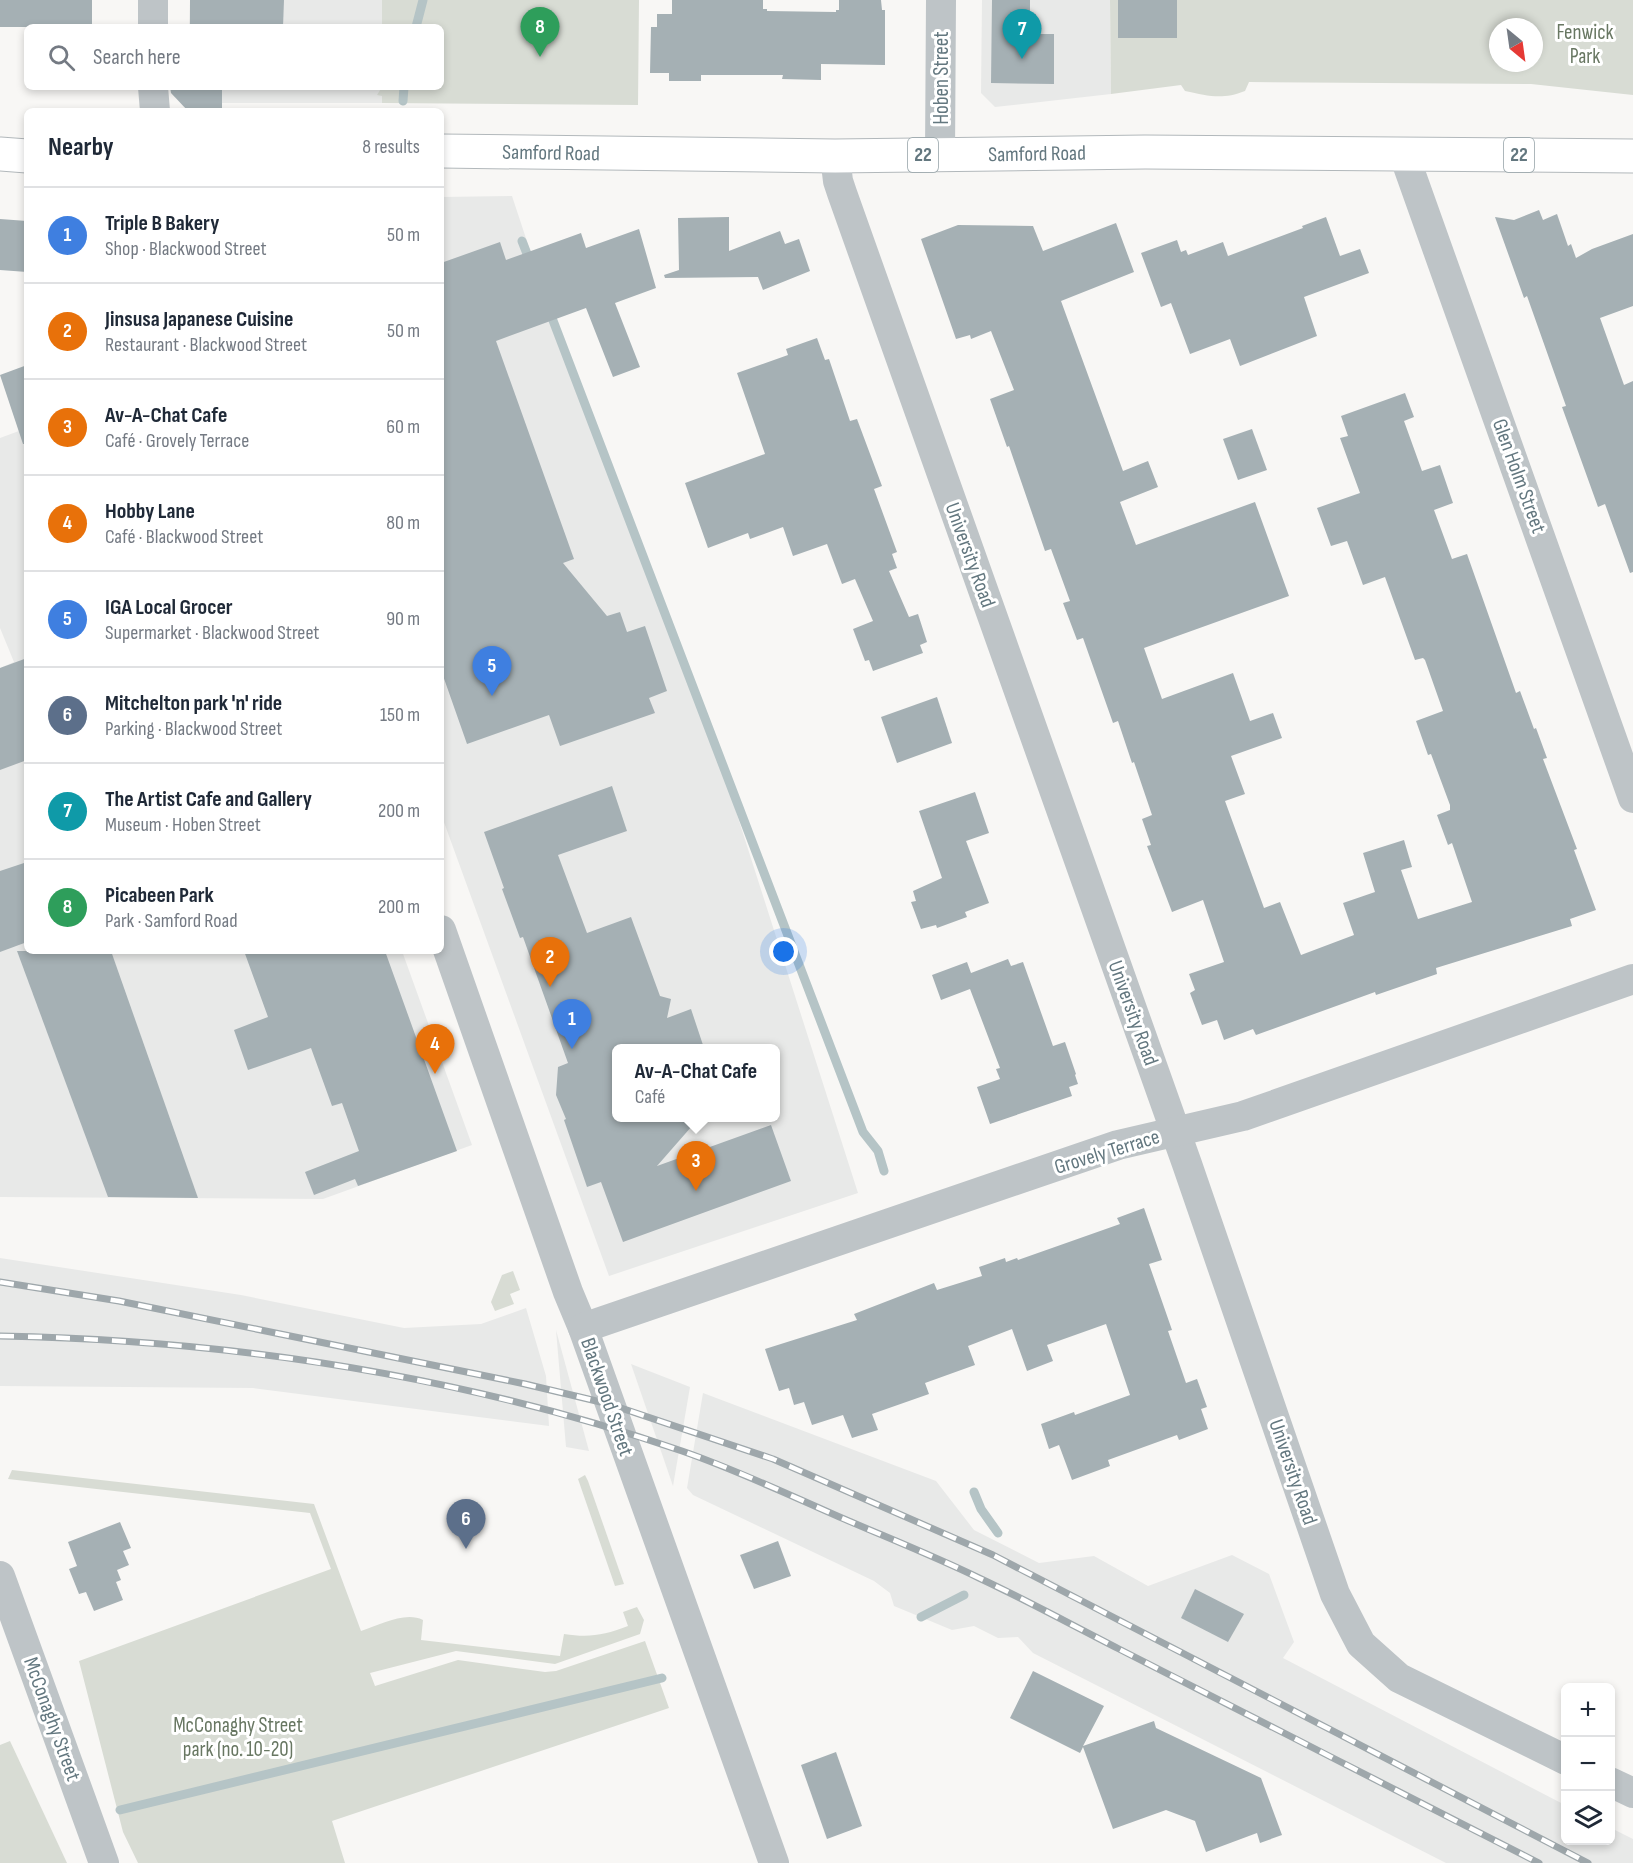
<!DOCTYPE html>
<meta charset="utf-8">
<style>
:root{--surface:#fff;--page:#f2f2f3;--text:#1f2937;--muted:#747a83;--line:#e0e1e3;--accent:#111827}
body{margin:0;font-family:"Sofia Sans Condensed",sans-serif;background:var(--page);color:var(--text)}
.controls{position:absolute;right:18px;bottom:18px;display:grid;overflow:hidden;border-radius:9px;box-shadow:0 3px 9px #0003}
.controls button{width:54px;height:54px;display:grid;place-items:center;padding:0;border:0;border-bottom:2px solid var(--line);background:var(--surface);color:var(--text);font:30px sans-serif}
.compass{position:absolute;left:1489px;top:18px;width:54px;height:54px;border-radius:50%;background:var(--surface);box-shadow:0 3px 9px #0003;rotate:151deg}
.you{position:absolute;left:784px;top:952px;width:21px;height:21px;margin:-15px;border:4px solid #fff;border-radius:50%;background:#1a73e8;box-shadow:0 0 0 9px #1a73e833}
.badge{display:grid;place-items:center;width:39px;height:39px;border-radius:50%;background:var(--accent);color:#fff;font-size:20px;font-weight:700}
.pin{position:absolute;translate:-50% -50px;filter:drop-shadow(0 2px 3px #0008)}
.pin::after{content:'';position:absolute;top:32px;width:21px;height:18px;background:inherit;clip-path:polygon(0 0,100% 0,50% 100%)}
.popup{position:absolute;left:612px;top:1044px;width:168px;height:78px;box-sizing:border-box;display:grid;place-content:center;border-radius:9px;background:var(--surface);filter:drop-shadow(0 2px 4px #0005);font-size:20px;white-space:nowrap;color:var(--muted)}
.popup b{font-size:22px;color:var(--text)}
.popup::after{content:'';position:absolute;left:50%;top:100%;margin-left:-12px;border:12px solid transparent;border-top-color:var(--surface)}
.list{margin:0;padding:0;list-style:none}
h2{display:flex;justify-content:space-between;align-items:center;height:78px;margin:0;padding:0 24px;font-size:26px}
h2 small{font-size:20px;font-weight:400;color:var(--muted)}
.list li{display:grid;grid-template-columns:39px 1fr auto;gap:18px;align-items:center;box-sizing:border-box;height:96px;padding:0 24px;border-top:2px solid var(--line)}
.list b{display:block;font-size:22px;white-space:nowrap}
.list p{margin:0;font-size:20px;white-space:nowrap;color:var(--muted)}
.list em{font-size:20px;font-style:normal;color:var(--muted)}
.icon{flex:none;width:33px;height:33px;fill:none;stroke:currentColor;stroke-width:2;stroke-linecap:round;stroke-linejoin:round}
.map{position:relative;flex:none;width:1633px;height:1863px;overflow:hidden}
.search{position:absolute;background:var(--surface);box-shadow:0 3px 9px #0003;left:24px;top:24px;width:420px;height:66px;display:flex;align-items:center;gap:15px;box-sizing:border-box;padding:0 21px;border-radius:9px;color:var(--muted);font-size:22px}
.panel{position:absolute;background:var(--surface);box-shadow:0 3px 9px #0003;left:24px;top:108px;width:420px;height:846px;border-radius:9px}
.map>svg:first-child{display:block}
.built{fill:#e8e9e8;fill-rule:evenodd}
.green{fill:#d8dcd4;fill-rule:evenodd}
.lines{fill:none;stroke-linecap:round;stroke-linejoin:round}
.stream{stroke:#b5c4c6;stroke-width:9}
.building{fill:#a5b0b4}
.major-casing{stroke:#b2b8bb;stroke-width:35}
.minor{stroke:#bec4c7;stroke-width:30}
.major{stroke:#fff;stroke-width:33}
.rail-casing{stroke:#9ea7ab;stroke-width:7}
.rail{stroke:#fff;stroke-width:4.5;stroke-dasharray:14;stroke-linecap:butt}
.labels{text-anchor:middle;dominant-baseline:central;stroke-width:6;stroke-linejoin:round;paint-order:stroke}
.shield{fill:#fff;stroke:#92a0a5;stroke-width:1.5}
.shield-label{font-size:20px;font-weight:bold;fill:#63777f}
.park-label{font-size:21px;fill:#687762;stroke:#fff}
.street-label{font-size:21px;fill:#63777f;stroke:#fff}
</style>
<div class="map">
<svg width="1633" height="1863" viewBox="0 0 1633 1863">
<rect width="100%" height="100%" fill="#f8f7f5"/>
<!-- built -->
<g class="built">
<polygon points="190,0 382,0 382,27 189,27"/>
<polygon points="982,0 1110,0 1111,94 995,107 981,93"/>
<polygon points="188,87 382,87 382,103 202,103"/>
<path d="M512,196l42,127 163,429 141,441 -249,83 -168,-462v-617zM616,1048h160v70h-160z"/>
<polygon points="27,428 27,951 402,951 472,1145 323,1199 0,1197 0,668 14,662 0,628 0,438"/>
<polygon points="0,1258 241,1295 404,1328 481,1324 526,1308 546,1376 549,1426 253,1388 0,1386"/>
<polygon points="556,1330 589,1451 566,1447"/>
<polygon points="631,1364 690,1387 673,1486"/>
<polygon points="703,1393 936,1481 974,1530 1039,1563 1094,1556 1148,1586 1232,1555 1269,1574 1294,1642 1283,1658 1565,1805 1566,1840 1610,1840 1611,1828 1633,1839 1633,1863 1446,1863 1033,1653 1018,1637 998,1638 974,1626 952,1630 894,1606 890,1593 874,1581 693,1495 687,1488"/>
</g>
<!-- green -->
<g class="green">
<polygon points="382,0 639,0 638,105 382,103 382,96 377,95 382,87 441,87 441,27 382,27"/>
<path d="M1110,0h523v95l-102,-11 -282,-2 -4,9c-23,9 -36,5 -60,0l-4,-6 -70,9zM1498,27h36v36h-36z"/>
<polygon points="513,1271 520,1290 510,1294 514,1304 495,1311 491,1302 502,1275"/>
<path d="M12,1470l302,34 47,127c19,-6 44,-20 62,-11l-2,20 139,16 4,-22c26,4 40,1 64,-8l-5,-14 14,-5 7,13 -4,14 -85,30 -99,-13 -86,22 5,13 83,-26 87,12 11,-1 89,-30 24,67 -337,113 13,42h-207l-15,-31 -44,-171 252,-92 -21,-56 -302,-34z"/>
<polygon points="585,1475 588,1481 624,1584 615,1586 578,1479"/>
<polygon points="10,1741 67,1863 0,1863 0,1745"/>
</g>
<g class="lines">
<!-- stream -->
<g class="stream">
<polyline points="416,27 423,0"/>
<polyline points="403,101 404,87"/>
<polyline points="522,241 531,264"/>
<polyline points="549,310 863,1132 878,1151 884,1171"/>
<polyline points="974,1492 981,1509 998,1533"/>
<polyline points="921,1617 964,1595"/>
<polyline points="120,1810 662,1678"/>
</g>
</g>
<!-- building -->
<g class="building">
<rect x="0" y="0" width="92" height="27"/>
<polygon points="190,0 284,0 283,27 190,26"/>
<polygon points="672,0 763,0 763,9 767,9 767,11 836,12 836,10 839,10 839,0 881,0 882,10 885,10 885,65 821,64 821,80 782,79 783,75 701,75 701,81 669,81 669,73 650,73 651,27 657,27 657,14 672,14"/>
<polygon points="992,0 1030,0 1030,13 1036,14 1035,34 1054,34 1054,84 991,83"/>
<rect x="1118" y="0" width="59" height="38"/>
<polygon points="170,87 222,87 222,111 188,111 171,93"/>
<polygon points="1539,210 1543,220 1557,214 1568,246 1571,244 1576,258 1592,249 1633,234 1633,306 1600,318 1624,385 1633,381 1633,572 1630,573 1605,504 1598,507 1562,407 1566,406 1527,296 1524,298 1495,217 1514,220"/>
<polygon points="729,217 729,251 780,231 785,244 799,239 810,271 763,290 758,277 665,278 664,275 679,270 678,218"/>
<polygon points="1326,217 1340,256 1360,249 1369,273 1304,297 1317,336 1240,366 1230,339 1190,354 1171,303 1161,307 1141,253 1177,240 1181,252 1186,250 1188,255 1223,242 1228,256 1303,228 1302,226"/>
<polygon points="0,219 27,221 27,272 0,270"/>
<polygon points="1116,223 1134,272 1061,301 1123,471 1148,461 1158,487 1120,502 1136,545 1255,502 1289,596 1144,648 1162,699 1233,673 1250,721 1273,713 1282,738 1231,756 1245,794 1225,801 1264,908 1280,902 1301,955 1354,935 1343,903 1375,892 1363,853 1404,840 1412,867 1401,870 1418,919 1472,902 1452,843 1448,845 1437,815 1450,810 1450,805 1431,754 1428,755 1416,721 1443,711 1425,660 1423,658 1415,660 1385,577 1363,585 1347,541 1331,546 1317,508 1360,493 1340,438 1348,436 1341,416 1405,393 1414,417 1404,421 1422,471 1440,465 1453,503 1434,510 1452,559 1467,554 1516,693 1520,691 1534,729 1536,728 1547,758 1543,759 1577,849 1574,850 1596,910 1570,919 1572,926 1436,968 1437,974 1376,995 1375,992 1256,1035 1253,1029 1224,1040 1217,1020 1202,1025 1190,993 1195,990 1189,974 1224,962 1203,900 1172,912 1147,846 1151,845 1142,819 1152,815 1134,762 1132,763 1118,721 1113,723 1083,638 1077,640 1063,603 1070,601 1051,549 1045,551 1009,446 1007,447 990,399 1014,390 991,331 971,339 970,335 956,339 921,239 958,225 1033,226 1043,251"/>
<polygon points="639,229 656,288 615,303 640,367 613,377 586,308 496,341 574,559 563,563 607,616 620,612 627,632 645,626 667,691 649,698 655,713 560,746 549,715 467,744 441,670 441,263 500,242 506,260 581,233 586,248"/>
<polygon points="817,338 825,360 829,359 850,421 857,419 882,486 874,489 897,552 892,554 897,568 889,571 909,617 918,614 927,642 920,645 923,653 873,671 869,660 865,661 853,629 873,621 855,579 842,584 827,544 793,556 783,527 750,539 748,533 708,548 685,483 765,454 737,373 788,355 786,349"/>
<polygon points="27,365 27,444 23,444 0,375"/>
<polygon points="1252,429 1267,470 1238,480 1223,439"/>
<polygon points="27,658 27,760 0,770 0,668"/>
<polygon points="937,697 952,743 897,763 881,717"/>
<polygon points="612,786 627,831 558,855 587,933 631,917 660,996 671,999 667,1018 691,1009 704,1048 616,1048 616,1118 699,1118 657,1166 771,1125 791,1181 623,1242 601,1182 587,1187 564,1120 566,1119 556,1095 558,1067 568,1063 523,937 520,938 502,889 504,888 484,832"/>
<polygon points="975,792 989,833 966,841 989,903 965,912 967,917 937,928 936,925 921,929 911,902 916,901 913,891 942,878 919,811"/>
<polygon points="27,862 27,942 0,952 0,871"/>
<polygon points="17,951 111,951 198,1198 108,1197"/>
<polygon points="244,951 385,951 457,1151 358,1186 355,1179 314,1195 305,1172 359,1151 342,1103 332,1106 311,1048 248,1070 234,1030 268,1017"/>
<polygon points="1008,959 1011,966 1023,962 1053,1046 1065,1042 1076,1074 1075,1075 1078,1084 1069,1087 1072,1096 990,1124 977,1087 1000,1079 996,1069 1000,1068 970,989 941,1000 932,975 967,962 971,973"/>
<polygon points="1144,1208 1162,1260 1149,1264 1172,1330 1168,1331 1186,1383 1197,1379 1207,1407 1201,1409 1208,1429 1179,1440 1177,1435 1108,1460 1110,1466 1072,1480 1059,1445 1049,1449 1041,1424 1074,1412 1075,1415 1130,1395 1106,1324 1047,1345 1053,1361 1027,1371 1012,1329 968,1346 975,1365 925,1383 929,1394 872,1414 878,1430 852,1438 843,1415 812,1425 804,1402 794,1405 789,1388 779,1391 765,1349 857,1320 854,1314 934,1283 937,1290 982,1276 979,1267 1005,1258 1006,1262 1017,1258 1018,1260 1120,1224 1117,1218"/>
<polygon points="120,1522 131,1548 123,1551 129,1565 117,1570 121,1580 116,1582 123,1600 94,1611 86,1592 79,1594 69,1569 77,1566 68,1542"/>
<polygon points="778,1541 791,1576 754,1589 740,1555"/>
<polygon points="1195,1589 1244,1614 1228,1642 1181,1618"/>
<polygon points="1033,1671 1104,1706 1083,1746 1154,1721 1156,1728 1261,1778 1282,1835 1260,1843 1257,1833 1206,1852 1195,1821 1166,1810 1113,1829 1083,1747 1080,1753 1010,1718"/>
<polygon points="836,1752 862,1826 827,1839 801,1765"/>
</g>
<g class="lines">
<defs>
<g id="major">
<polyline points="441,151 835,156 1145,152 1633,156"/>
<polyline points="0,154 27,156"/>
</g>
</defs>
<!-- major casing -->
<use href="#major" class="major-casing"/>
<!-- minor -->
<g class="minor">
<polyline points="153,27 153,0"/>
<polyline points="153,87 155,111"/>
<polyline points="940,155 941,0"/>
<polyline points="1404,155 1633,798"/>
<polyline points="835,156 838,181 842,193 1187,1164 1335,1594 1361,1644 1399,1678 1566,1760"/>
<polyline points="441,930 568,1292 583,1328 774,1863"/>
<polyline points="583,1328 1118,1145 1243,1116 1633,979"/>
<polyline points="0,1576 104,1863"/>
<polyline points="1610,1782 1633,1793"/>
</g>
<!-- major -->
<use href="#major" class="major"/>
<defs>
<g id="rail">
<polyline points="0,1282 119,1301 525,1384 609,1404 773,1459 993,1555 1588,1863"/>
<path d="M0,1336c231,4 463,40 682,115 52,18 103,42 153,64 48,21 97,40 144,63 47,22 93,47 140,71 140,71 280,143 420,214"/>
</g>
</defs>
<!-- rail casing -->
<use href="#rail" class="rail-casing"/>
<!-- rail -->
<use href="#rail" class="rail"/>
</g>
<g class="labels">
<!-- shield labels -->
<g class="shield">
<rect x="908" y="138" width="30" height="34" rx="4.5"/>
<rect x="1504" y="138" width="30" height="34" rx="4.5"/>
</g>
<g class="shield-label">
<text x="923" y="155">22</text>
<text x="1519" y="155">22</text>
</g>
<!-- park labels -->
<g class="park-label">
<text x="1585" y="32">Fenwick<tspan x="1585" dy="24">Park</tspan></text>
<text x="238" y="1725">McConaghy Street<tspan x="238" dy="24">park (no. 10-20)</tspan></text>
</g>
<!-- street labels -->
<g class="street-label">
<text transform="translate(941 78) rotate(-90)">Hoben Street</text>
<text transform="translate(551 153) rotate(1)">Samford Road</text>
<text transform="translate(1037 154) rotate(-1)">Samford Road</text>
<text transform="translate(1519 476) rotate(70)">Glen Holm Street</text>
<text transform="translate(970 555) rotate(70)">University Road</text>
<text transform="translate(1133 1013) rotate(70)">University Road</text>
<text transform="translate(1107 1152) rotate(-17)">Grovely Terrace</text>
<text transform="translate(607 1397) rotate(71)">Blackwood Street</text>
<text transform="translate(1293 1472) rotate(71)">University Road</text>
<text transform="translate(52 1719) rotate(70)">McConaghy Street</text>
</g>
</g>
</svg>
<div class="controls">
<button>+</button>
<button>−</button>
<button><svg class="icon" aria-label="layers" viewBox="0 0 24 24"><path d="M12 4l9 5-9 5-9-5zM3 14l9 5 9-5"/></svg></button>
</div>
<svg class="compass" viewBox="-18 -18 36 36"><path d="M0-13l5 13h-10z" fill="#e53935"/><path d="M0 13l5-13h-10z" fill="#747a83"/></svg>
<div class="you"></div>
<div class="pin badge" style="left:572px;top:1049px;background:#3f7fe0">1</div>
<div class="pin badge" style="left:550px;top:987px;background:#e8710a">2</div>
<div class="pin badge" style="left:696px;top:1191px;background:#e8710a">3</div>
<div class="popup"><b>Av-A-Chat Cafe</b>Café</div>
<div class="pin badge" style="left:435px;top:1074px;background:#e8710a">4</div>
<div class="pin badge" style="left:492px;top:696px;background:#3f7fe0">5</div>
<div class="pin badge" style="left:466px;top:1549px;background:#5c6f8a">6</div>
<div class="pin badge" style="left:1022px;top:59px;background:#0f9aa8">7</div>
<div class="pin badge" style="left:540px;top:57px;background:#2e9e5b">8</div>
<div class="search"><svg class="icon" aria-label="search" viewBox="0 0 24 24"><circle cx="10" cy="10" r="6"/><path d="M15 15l6 6"/></svg>Search here</div>
<section class="panel">
<h2>Nearby<small>8 results</small></h2>
<ul class="list">
<li><span class="badge" style="background:#3f7fe0">1</span><div><b>Triple B Bakery</b><p>Shop · Blackwood Street</p></div><em>50 m</em></li>
<li><span class="badge" style="background:#e8710a">2</span><div><b>Jinsusa Japanese Cuisine</b><p>Restaurant · Blackwood Street</p></div><em>50 m</em></li>
<li><span class="badge" style="background:#e8710a">3</span><div><b>Av-A-Chat Cafe</b><p>Café · Grovely Terrace</p></div><em>60 m</em></li>
<li><span class="badge" style="background:#e8710a">4</span><div><b>Hobby Lane</b><p>Café · Blackwood Street</p></div><em>80 m</em></li>
<li><span class="badge" style="background:#3f7fe0">5</span><div><b>IGA Local Grocer</b><p>Supermarket · Blackwood Street</p></div><em>90 m</em></li>
<li><span class="badge" style="background:#5c6f8a">6</span><div><b>Mitchelton park 'n' ride</b><p>Parking · Blackwood Street</p></div><em>150 m</em></li>
<li><span class="badge" style="background:#0f9aa8">7</span><div><b>The Artist Cafe and Gallery</b><p>Museum · Hoben Street</p></div><em>200 m</em></li>
<li><span class="badge" style="background:#2e9e5b">8</span><div><b>Picabeen Park</b><p>Park · Samford Road</p></div><em>200 m</em></li>
</ul>
</section>
</div>
